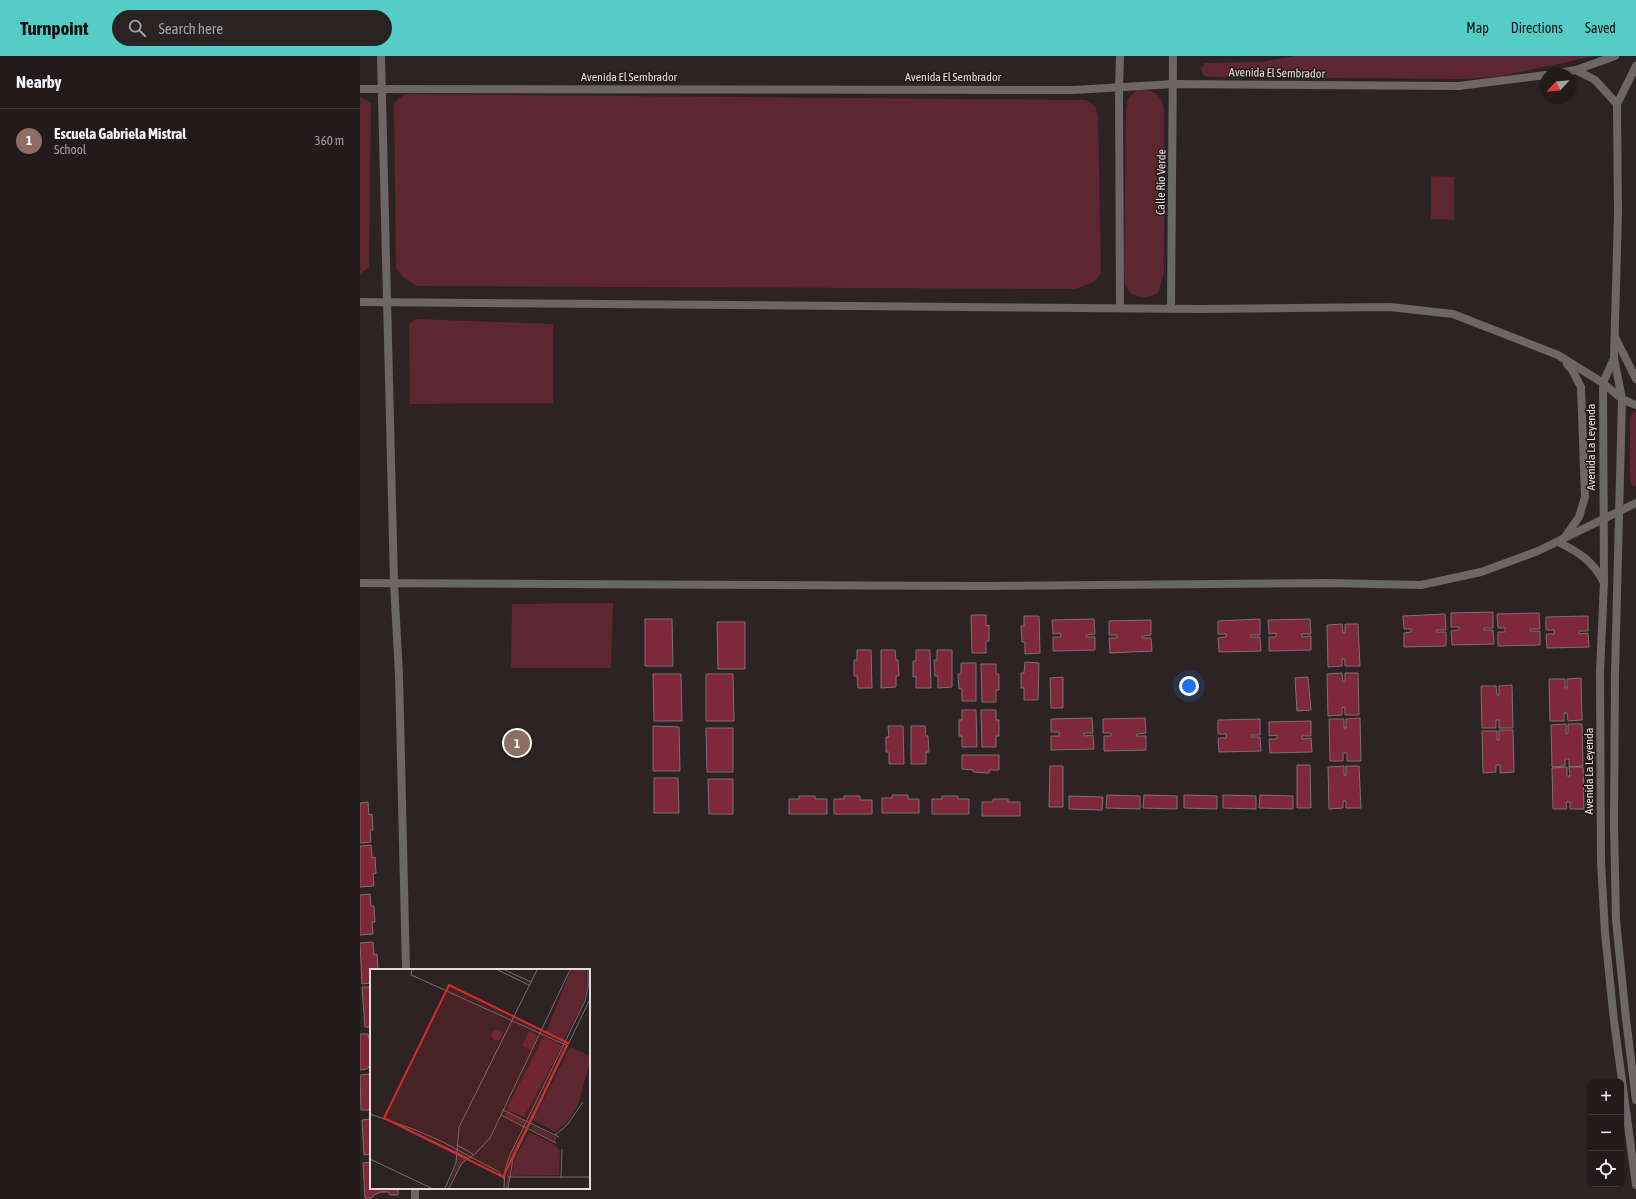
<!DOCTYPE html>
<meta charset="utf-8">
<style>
:root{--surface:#221a1b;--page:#2a2324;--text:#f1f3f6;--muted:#a2a1a3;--line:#3f383a;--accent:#54cdc7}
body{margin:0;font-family:"Asap Condensed",sans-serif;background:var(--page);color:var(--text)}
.controls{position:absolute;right:12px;bottom:12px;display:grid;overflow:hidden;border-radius:6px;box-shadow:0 1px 3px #0004}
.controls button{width:36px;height:36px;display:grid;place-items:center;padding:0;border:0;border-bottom:1px solid var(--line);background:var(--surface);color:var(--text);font:20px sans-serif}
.compass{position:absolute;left:1180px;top:12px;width:36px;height:36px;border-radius:50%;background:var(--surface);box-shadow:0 1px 3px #0004;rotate:244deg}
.you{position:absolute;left:829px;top:630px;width:14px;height:14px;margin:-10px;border:3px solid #fff;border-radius:50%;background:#1a73e8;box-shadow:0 0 0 6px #1a73e833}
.badge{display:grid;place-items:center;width:26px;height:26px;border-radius:50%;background:var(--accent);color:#fff;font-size:13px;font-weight:700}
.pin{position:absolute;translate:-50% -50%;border:2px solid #fff;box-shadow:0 1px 4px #0006}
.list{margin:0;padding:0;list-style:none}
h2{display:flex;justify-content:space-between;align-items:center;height:52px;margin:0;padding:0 16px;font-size:17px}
h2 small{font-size:13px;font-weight:400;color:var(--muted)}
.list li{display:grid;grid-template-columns:26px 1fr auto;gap:12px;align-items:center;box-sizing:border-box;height:64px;padding:0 16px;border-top:1px solid var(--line)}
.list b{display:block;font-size:15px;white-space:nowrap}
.list p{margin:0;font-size:13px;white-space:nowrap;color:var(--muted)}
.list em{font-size:13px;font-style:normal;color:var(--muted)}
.icon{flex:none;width:22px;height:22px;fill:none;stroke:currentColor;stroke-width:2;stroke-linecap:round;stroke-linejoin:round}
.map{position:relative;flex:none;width:1276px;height:1143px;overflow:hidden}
header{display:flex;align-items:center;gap:24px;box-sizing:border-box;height:56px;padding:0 20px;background:var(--accent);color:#111}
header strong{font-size:19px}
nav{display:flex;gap:22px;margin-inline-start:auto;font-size:14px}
.search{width:280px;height:36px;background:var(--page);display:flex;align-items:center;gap:10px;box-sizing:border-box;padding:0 14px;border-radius:22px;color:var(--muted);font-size:15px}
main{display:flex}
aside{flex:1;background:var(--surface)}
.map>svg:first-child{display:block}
.green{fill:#5d2630}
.building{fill:#7f273b;stroke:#7e7071}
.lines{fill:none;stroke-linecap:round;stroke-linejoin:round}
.street{stroke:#6c6667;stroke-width:8}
.labels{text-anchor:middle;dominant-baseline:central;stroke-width:3;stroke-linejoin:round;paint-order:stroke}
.street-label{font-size:12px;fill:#e4dcdd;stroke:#24191b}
.inset-road{fill:none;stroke:#776d6e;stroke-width:1}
.view{fill:#d62828;fill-opacity:0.15;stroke:#d62828;stroke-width:2}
.inset-edge{fill:none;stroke:#e4dcdd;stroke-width:2}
</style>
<header>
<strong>Turnpoint</strong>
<div class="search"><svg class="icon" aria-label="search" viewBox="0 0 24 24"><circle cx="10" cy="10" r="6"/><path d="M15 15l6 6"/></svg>Search here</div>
<nav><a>Map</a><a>Directions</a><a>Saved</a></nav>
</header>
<main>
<aside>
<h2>Nearby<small></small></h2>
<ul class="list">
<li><span class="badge" style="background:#8d6e63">1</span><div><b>Escuela Gabriela Mistral</b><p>School</p></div><em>360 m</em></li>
</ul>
</aside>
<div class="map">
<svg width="1276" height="1143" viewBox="0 0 1276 1143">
<rect width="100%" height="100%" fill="#2e2324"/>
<!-- green -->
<g class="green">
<polygon points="934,0 1235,0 1137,21 1102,23 851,21 844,20 841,13 845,7 902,6"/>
<path d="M778,34c15,-1 23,4 26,18v166l-6,19c-10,5 -16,5 -27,1l-6,-9 -1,-14 2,-160c1,-10 2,-15 12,-21z"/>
<polygon points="47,38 726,44 735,50 738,60 741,218 734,226 715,233 57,230 44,222 36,213 34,48 41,41"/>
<polygon points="0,41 11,47 9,211 0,218"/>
<polygon points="1071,120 1094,121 1094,164 1071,163"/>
<polygon points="56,263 193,268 193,347 50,348 49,268"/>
<polygon points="1273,355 1276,356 1276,430 1272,429 1270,423 1270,362"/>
<polygon points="253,547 251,612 151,612 152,548"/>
</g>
<!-- building -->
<g class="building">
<polygon points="1133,556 1133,572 1124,572 1124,574 1133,574 1134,588 1092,589 1091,575 1099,574 1099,571 1091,571 1091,557"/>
<polygon points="1179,557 1180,573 1170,573 1170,575 1180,575 1180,589 1138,590 1138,576 1145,576 1145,572 1138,572 1137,558"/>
<polygon points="1085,558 1086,574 1076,574 1077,576 1086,576 1086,590 1044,591 1044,577 1051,576 1051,573 1044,573 1043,560"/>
<polygon points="611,559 626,559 626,570 629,569 629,585 626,585 626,597 612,597"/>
<polygon points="664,560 679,560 680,597 665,598 665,586 662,586 661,570 664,570"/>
<polygon points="1228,560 1228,575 1219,575 1219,578 1228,577 1229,591 1187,592 1186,578 1194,578 1194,574 1186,574 1186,561"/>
<polygon points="285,563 312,563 313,610 285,610"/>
<polygon points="734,563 735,578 726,579 726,581 735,581 735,594 693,595 693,581 701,581 700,577 693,578 692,564"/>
<polygon points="900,563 900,579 891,579 891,581 900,581 901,595 859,596 858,582 866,581 866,578 858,578 858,565"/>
<polygon points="950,563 951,578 942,578 942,581 951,580 951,594 909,595 909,581 916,581 916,577 909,578 908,564"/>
<polygon points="791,564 791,579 782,580 782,582 791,582 792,595 750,597 749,582 757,582 757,579 749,579 749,565"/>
<polygon points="357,566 385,566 385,613 358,613"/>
<polygon points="982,568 983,577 985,577 985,568 998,568 1000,610 985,610 985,603 982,603 982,610 968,611 967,569"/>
<polygon points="497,594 511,594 512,632 498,632 497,620 494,620 494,604 497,604"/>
<polygon points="521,594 535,594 536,604 538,604 539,620 536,620 536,631 521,632"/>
<polygon points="556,594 570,594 571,632 556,632 556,620 553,621 553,605 556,605"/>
<polygon points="577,594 592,594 592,631 578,632 578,620 575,620 574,604 577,604"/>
<polygon points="665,606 679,607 678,644 664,644 664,632 661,632 661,617 664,617"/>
<polygon points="601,607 616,607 616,645 602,645 602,633 599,633 598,618 601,618"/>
<polygon points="621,608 636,608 636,618 639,618 639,634 636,634 636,646 622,646"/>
<polygon points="982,617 983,626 985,626 985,617 998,617 999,659 985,659 985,651 982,652 982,659 968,660 967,618"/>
<polygon points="293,618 321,618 322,665 294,665"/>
<polygon points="346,618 373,618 374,665 346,665"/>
<polygon points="703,621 703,652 691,652 690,622"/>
<polygon points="948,621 951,654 937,655 935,622"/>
<polygon points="1221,622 1222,664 1208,665 1207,657 1204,657 1204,665 1190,665 1189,623 1205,623 1205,632 1207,632 1207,623"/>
<polygon points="1152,629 1153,672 1139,672 1139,664 1136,664 1136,672 1122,672 1121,630 1136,630 1137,639 1139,639 1139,630"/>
<polygon points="602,654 616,654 617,691 602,691 602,680 599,680 599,664 602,664"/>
<polygon points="621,654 636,654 636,664 639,664 639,680 636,680 636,691 622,691"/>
<polygon points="732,662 733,677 724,677 724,680 733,679 734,693 691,694 691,680 699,680 699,676 691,676 691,663"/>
<polygon points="785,662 786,677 777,678 776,680 786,680 786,694 744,695 744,680 751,680 751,677 743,677 743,663"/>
<polygon points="1000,662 1001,705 987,705 987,697 983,697 983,705 970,705 969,663 984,663 984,672 986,672 986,663"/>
<polygon points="900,663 900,679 891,679 891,681 900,681 901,695 859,696 858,682 866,682 866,678 858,678 858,664"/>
<polygon points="951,665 951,680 942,680 942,683 951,682 952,696 910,697 909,683 917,683 917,679 909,680 909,666"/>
<polygon points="1206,668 1206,678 1208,677 1208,668 1222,668 1223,710 1209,711 1209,703 1205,703 1205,710 1192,711 1191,669"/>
<polygon points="293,670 319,671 320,715 293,715"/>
<polygon points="528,670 543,670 544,708 529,708 529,696 526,696 526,681 529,681"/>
<polygon points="551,670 565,670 566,680 568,680 569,696 566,696 566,708 551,708"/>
<polygon points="346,672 373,672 373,716 347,716"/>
<polygon points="1139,674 1153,674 1154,716 1140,717 1140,709 1136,709 1136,716 1123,717 1122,675 1137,675 1137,684 1139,684"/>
<polygon points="602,699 639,699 639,714 629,714 629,717 613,716 613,714 602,713"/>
<polygon points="937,709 950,709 951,752 937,752"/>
<polygon points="690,710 703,710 703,751 689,751"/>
<polygon points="984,710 984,719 986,719 986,710 999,710 1001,752 986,752 986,745 983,745 983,752 969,753 968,711"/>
<polygon points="1207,711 1207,720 1210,720 1209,711 1223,711 1224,753 1210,753 1210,746 1206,746 1207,753 1193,753 1192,712"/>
<polygon points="294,722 318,722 319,757 294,757"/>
<polygon points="348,723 373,723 373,758 349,758"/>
<polygon points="532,739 548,739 548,743 559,743 559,757 522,757 522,742 532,742"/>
<polygon points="747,739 780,740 780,753 746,752"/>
<polygon points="784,739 817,740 817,753 783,752"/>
<polygon points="824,739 857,740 857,753 824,752"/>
<polygon points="863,739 896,740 896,753 863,752"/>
<polygon points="900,739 933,740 933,753 899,752"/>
<polygon points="439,740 455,740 455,743 467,743 467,758 429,758 429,743 439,743"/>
<polygon points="484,740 500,740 500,744 512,744 512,758 474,758 474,743 484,743"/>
<polygon points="582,740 598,740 598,743 609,743 609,758 572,758 572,743 582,743"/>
<polygon points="709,740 743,741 742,754 709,753"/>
<polygon points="633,743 648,743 648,746 660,746 660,760 622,760 622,746 633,746"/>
<polygon points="8,746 9,759 12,758 13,774 10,774 11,786 0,787 0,747"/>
<polygon points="11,789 12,802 15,801 16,817 13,818 14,830 0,831 0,790"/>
<polygon points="10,838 11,850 14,850 15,866 12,866 13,878 0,879 0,839"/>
<polygon points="13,886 14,899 17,898 18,914 11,914 11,927 2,928 0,887"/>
<polygon points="2,931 11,931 11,971 5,971"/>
<polygon points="0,978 8,978 9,983 11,983 11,1010 6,1013 0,1014"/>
<polygon points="10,1018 11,1051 9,1054 1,1054 0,1019"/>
<polygon points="11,1063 11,1098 4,1099 2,1064"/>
<polygon points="11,1106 11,1132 38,1132 38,1139 30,1139 28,1136 21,1136 14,1139 12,1142 5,1142 3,1107"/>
</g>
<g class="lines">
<!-- street -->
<g class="street">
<polyline points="21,0 34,527 39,619 46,914"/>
<polyline points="1276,10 1257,48 1258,159 1254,302 1262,343 1255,617 1254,768 1256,864 1266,963 1276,1044"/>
<polyline points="1216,14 1235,24 1257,48"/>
<polyline points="1191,18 1216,14 1255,0"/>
<polyline points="0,33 714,34 814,28 1099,30 1186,19"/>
<polyline points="0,246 840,253 1030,251 1093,258 1198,299 1243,327 1262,343 1276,349"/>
<polyline points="760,252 759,31 760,0"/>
<polyline points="811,253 813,0"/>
<polyline points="1256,283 1276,323"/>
<polyline points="1254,302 1243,327 1244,525 1240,617 1241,806 1245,877 1254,965 1276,1129"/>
<polyline points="1205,481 1219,461 1225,441 1221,331 1212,314 1207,308"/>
<path d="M1198,486c19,9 35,19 45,39"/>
<polyline points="0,527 624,530 967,527 1061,529 1121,516 1178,495 1276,447"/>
<polyline points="55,1132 55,1143"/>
</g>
</g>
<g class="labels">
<!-- street labels -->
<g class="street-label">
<text transform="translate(917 17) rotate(1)">Avenida El Sembrador</text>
<text x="269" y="21">Avenida El Sembrador</text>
<text x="593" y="21">Avenida El Sembrador</text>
<text transform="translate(801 126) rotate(-89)">Calle Río Verde</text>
<text transform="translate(1231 391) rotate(-90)">Avenida La Leyenda</text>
<text transform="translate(1229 715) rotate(-90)">Avenida La Leyenda</text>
</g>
</g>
<!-- overview -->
<g transform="translate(10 913)">
<rect width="220" height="220" fill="#2e2324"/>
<path d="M201,1h15l1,16 -4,18 -20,38 -17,-10zM121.5 66a5.5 5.5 0 1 1 11 0a5.5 5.5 0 1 1-11 0ZM159,62l9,5 -7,14 -9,-4zM174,67l18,10 -38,71 -16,-7v-4zM200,78l20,9v5l-12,44 -12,18 -11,9 -22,-12zM135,143l20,9 -1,4 -19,-9zM163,156l24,12 -2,5 -25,-13zM154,162l-13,31 -3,26h-3l5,-31zM159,163l26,13 5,6 -1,24 -48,1 4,-18zM88,186l8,3 -20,30 11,-24z" fill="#5d2630"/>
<path class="inset-road" d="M42,1l-1,5 7,3 150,68M128,1l31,15M135,1l26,12M133,141l56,27M0,145l43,15 28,12 58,31 5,7M131,146l55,28M33,158l65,31M185,166l12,-10 16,-23M87,176l16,9M0,190l61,29M138,208h82M191,208l1,-28M75,219l11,-25 3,-36 78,-157M79,219l13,-25 14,-10 14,-15 80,-168M134,219l1,-18 4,-13 76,-156 3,-14v-17M138,219l5,-29 77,-160"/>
<path class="view" d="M79,16l119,58 -65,134 -119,-59z"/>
<rect width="220" height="220" class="inset-edge"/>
</g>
</svg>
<div class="controls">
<button>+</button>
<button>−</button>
<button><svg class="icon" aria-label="locate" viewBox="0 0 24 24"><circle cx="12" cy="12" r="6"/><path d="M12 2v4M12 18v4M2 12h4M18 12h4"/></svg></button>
</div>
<svg class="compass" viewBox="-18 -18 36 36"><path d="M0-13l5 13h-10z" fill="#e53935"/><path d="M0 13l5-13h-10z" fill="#a2a1a3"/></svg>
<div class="you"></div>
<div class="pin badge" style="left:157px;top:687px;background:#8d6e63">1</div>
</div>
</main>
